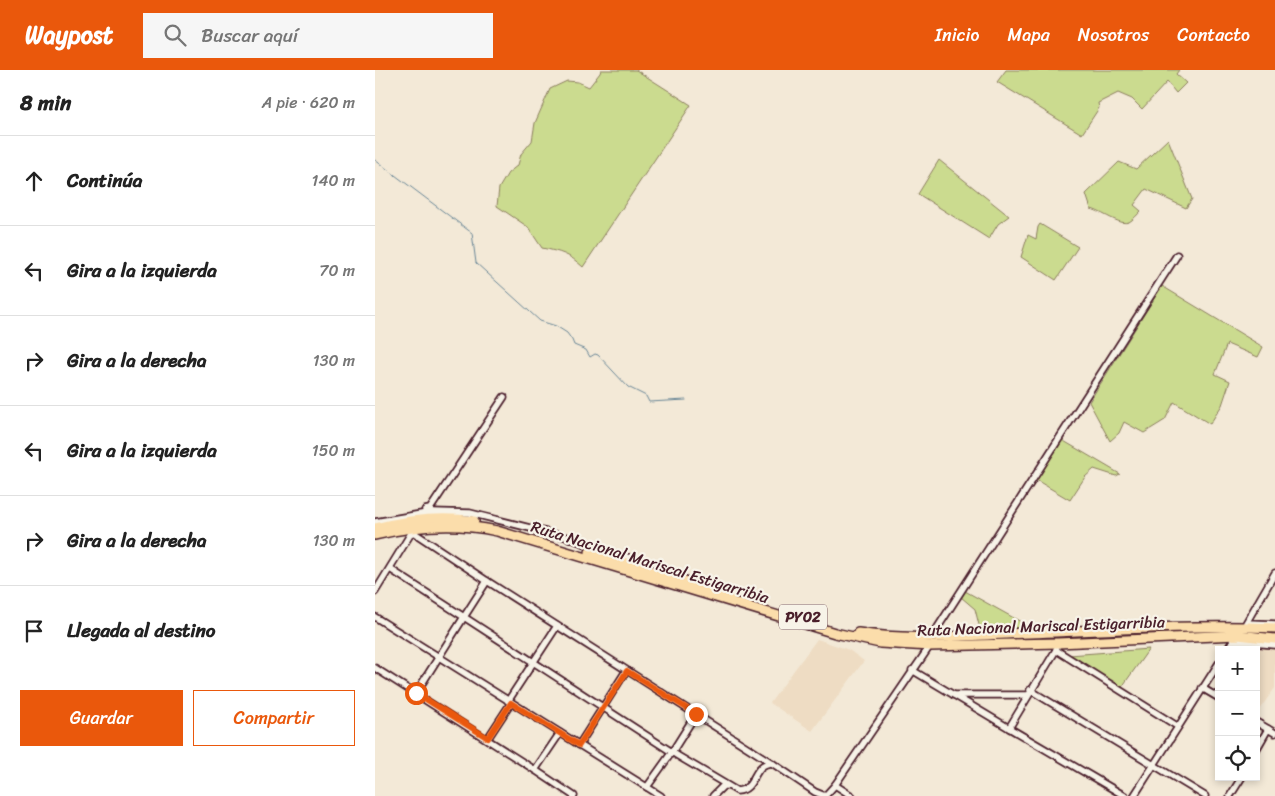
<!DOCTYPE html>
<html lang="es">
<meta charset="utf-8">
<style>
:root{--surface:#fff;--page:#f6f6f6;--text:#222;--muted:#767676;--line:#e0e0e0;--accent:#ea580c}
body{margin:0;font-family:Sriracha,sans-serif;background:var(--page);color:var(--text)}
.controls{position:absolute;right:15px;bottom:15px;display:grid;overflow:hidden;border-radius:0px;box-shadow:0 2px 8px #0003}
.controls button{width:45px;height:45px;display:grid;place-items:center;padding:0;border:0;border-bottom:1px solid var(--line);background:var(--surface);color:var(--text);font:25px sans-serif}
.stop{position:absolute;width:15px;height:15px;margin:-11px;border:4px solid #ea580c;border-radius:50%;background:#fff}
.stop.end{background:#ea580c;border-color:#fff;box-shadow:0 1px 5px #0008}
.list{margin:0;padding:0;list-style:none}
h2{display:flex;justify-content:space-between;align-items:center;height:65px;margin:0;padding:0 20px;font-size:21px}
h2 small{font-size:16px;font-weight:400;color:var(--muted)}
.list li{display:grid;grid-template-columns:32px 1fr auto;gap:15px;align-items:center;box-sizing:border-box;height:90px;padding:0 20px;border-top:1px solid var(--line)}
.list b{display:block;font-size:19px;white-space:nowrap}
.list em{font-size:16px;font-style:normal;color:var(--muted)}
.actions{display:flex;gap:10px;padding:15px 20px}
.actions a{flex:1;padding:11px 0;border:1px solid var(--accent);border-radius:0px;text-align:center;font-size:18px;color:var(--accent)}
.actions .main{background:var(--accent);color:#fff}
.icon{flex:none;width:28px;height:28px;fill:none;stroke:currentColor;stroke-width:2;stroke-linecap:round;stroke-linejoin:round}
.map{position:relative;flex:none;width:900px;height:726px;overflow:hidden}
header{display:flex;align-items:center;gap:30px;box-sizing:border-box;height:70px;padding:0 25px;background:var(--accent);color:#fff}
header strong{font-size:24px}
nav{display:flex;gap:28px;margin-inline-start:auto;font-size:18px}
.search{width:350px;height:45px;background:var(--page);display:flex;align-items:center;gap:12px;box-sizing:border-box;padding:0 18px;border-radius:0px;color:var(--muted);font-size:19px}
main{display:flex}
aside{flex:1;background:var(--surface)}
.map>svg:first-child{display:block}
.built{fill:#eedcc3}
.green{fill:#cbdb8f;stroke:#8a7d5d}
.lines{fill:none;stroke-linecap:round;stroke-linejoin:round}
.stream{stroke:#698696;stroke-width:1}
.minor-casing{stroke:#4a1f2b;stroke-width:9}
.highway-casing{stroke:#4a1f2b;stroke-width:12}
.minor{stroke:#f7f3e8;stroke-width:5.5}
.highway{stroke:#fbddab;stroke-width:9}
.route{stroke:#ea580c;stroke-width:6}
.labels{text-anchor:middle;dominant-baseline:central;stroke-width:4.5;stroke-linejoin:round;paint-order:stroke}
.shield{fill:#f7f3e8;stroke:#7e5f64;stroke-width:1}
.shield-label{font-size:15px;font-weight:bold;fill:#4a1f2b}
.street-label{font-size:16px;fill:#4a1f2b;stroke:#f7f3e8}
</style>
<header>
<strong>Waypost</strong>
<div class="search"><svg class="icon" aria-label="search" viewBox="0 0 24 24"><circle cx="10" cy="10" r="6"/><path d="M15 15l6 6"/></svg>Buscar aquí</div>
<nav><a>Inicio</a><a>Mapa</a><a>Nosotros</a><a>Contacto</a></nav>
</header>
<main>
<aside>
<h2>8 min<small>A pie · 620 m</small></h2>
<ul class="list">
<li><svg class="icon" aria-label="ahead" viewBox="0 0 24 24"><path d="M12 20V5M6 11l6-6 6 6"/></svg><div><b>Continúa</b></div><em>140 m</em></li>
<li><svg class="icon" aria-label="left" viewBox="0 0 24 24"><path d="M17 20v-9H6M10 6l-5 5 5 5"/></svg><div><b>Gira a la izquierda</b></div><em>70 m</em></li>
<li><svg class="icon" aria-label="right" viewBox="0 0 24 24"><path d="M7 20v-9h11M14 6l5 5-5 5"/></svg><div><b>Gira a la derecha</b></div><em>130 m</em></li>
<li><svg class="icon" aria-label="left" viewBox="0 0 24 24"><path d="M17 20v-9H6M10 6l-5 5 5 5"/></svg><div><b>Gira a la izquierda</b></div><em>150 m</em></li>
<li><svg class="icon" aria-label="right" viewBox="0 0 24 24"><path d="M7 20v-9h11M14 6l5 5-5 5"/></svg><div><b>Gira a la derecha</b></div><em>130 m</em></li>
<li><svg class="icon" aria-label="arrive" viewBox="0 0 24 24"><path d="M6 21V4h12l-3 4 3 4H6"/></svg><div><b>Llegada al destino</b></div></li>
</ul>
<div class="actions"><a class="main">Guardar</a><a>Compartir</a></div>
</aside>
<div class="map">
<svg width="900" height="726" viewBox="0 0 900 726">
<rect width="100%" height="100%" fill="#f3e9d7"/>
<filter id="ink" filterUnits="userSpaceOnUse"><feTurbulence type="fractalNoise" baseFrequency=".02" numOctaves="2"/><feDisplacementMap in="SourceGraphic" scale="10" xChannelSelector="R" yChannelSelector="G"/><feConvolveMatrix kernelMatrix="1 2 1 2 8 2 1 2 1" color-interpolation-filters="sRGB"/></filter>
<g filter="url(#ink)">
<!-- built -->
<g class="built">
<polygon points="865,568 900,574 900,618 881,644 881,580 857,580"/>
<polygon points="442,569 474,580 489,591 437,661 395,633"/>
</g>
<!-- green -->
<g class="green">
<path d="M226,0h35l55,35 -108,162c-14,-13 -22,-15 -41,-19l-14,-21 -31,-21 2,-18 9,-15 10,-8 3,-11 11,-13 3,-18 15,-34 17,-8 11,1 11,5 11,-14z"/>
<polygon points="631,0 804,0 801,4 811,13 801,23 792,12 767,39 757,29 743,23 723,33 724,38 707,64 622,12"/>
<path d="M793,69l24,60 -6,9 -40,-19 -12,16 7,6c-3,3 -8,9 -12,11 -9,4 -28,-11 -38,-13l-5,-15 33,-32 17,7z"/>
<polygon points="564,90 634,146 623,154 614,169 543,124"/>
<polygon points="665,154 703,177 681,210 646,187 653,165 661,169 663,157"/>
<polygon points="787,216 888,277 883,287 852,274 840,304 855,311 847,335 835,354 799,332 790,350 769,363 749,352 744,363 735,371 714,332"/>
<polygon points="687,370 745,404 741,406 719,399 710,407 695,430 661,410"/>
<polygon points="590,521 648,553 649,559 605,559 600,539 586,527"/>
<polygon points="774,579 747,617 694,585"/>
</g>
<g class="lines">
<!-- stream -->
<polyline class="stream" points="0,90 97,163 101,193 165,251 181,256 192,263 197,270 199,275 211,280 215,287 220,284 223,285 253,317 271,326 274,332 311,330"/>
<defs>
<g id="minor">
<polyline points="50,440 55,439 129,327"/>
<polyline points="0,452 58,442 95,443 191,467 231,481 265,491 265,496"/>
<polyline points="38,462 112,511 397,693 440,722 450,726"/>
<polyline points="15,499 89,547 41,623"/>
<polyline points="900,503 871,553 900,554"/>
<path d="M112,511l-23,36 214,139 59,35c20,-1 15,-28 35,-28"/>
<polyline points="0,522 38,460"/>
<polyline points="0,547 286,726"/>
<polyline points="558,567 563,557 802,185"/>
<polyline points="858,571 900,575"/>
<polyline points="683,573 681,580 634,658 750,726"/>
<polyline points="681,580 802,656"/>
<polyline points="852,580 859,569"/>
<polyline points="0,598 160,700 185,663"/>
<polyline points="537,600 634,658"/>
<polyline points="827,618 844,628"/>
<polyline points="655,620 830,726"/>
<polyline points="579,625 653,625"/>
<polyline points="133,631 182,556"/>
<polyline points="881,652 900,663"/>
<polyline points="113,668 136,633"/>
<polyline points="204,675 251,601"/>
<polyline points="881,680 893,659"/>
<polyline points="160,700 199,726"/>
<polyline points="460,715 477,726"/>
<polyline points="272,717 297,682 321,644"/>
<polyline points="338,726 348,716 352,716"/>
<polyline points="450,726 460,715 555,576"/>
<polyline points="759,726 844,593"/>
<polyline points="855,726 867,707"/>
</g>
<g id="highway">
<path d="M0,458c32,-8 66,-12 99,-7"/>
<path d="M0,465c41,-10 80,-13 122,-4l338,102 45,10 50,3 128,-3 180,-8 37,4"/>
<polyline points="215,482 356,525"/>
<path d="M483,563c49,8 99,3 148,1 89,-3 180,-10 269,-6"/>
</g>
</defs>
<!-- minor casing -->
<use href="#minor" class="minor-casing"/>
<!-- highway casing -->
<use href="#highway" class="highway-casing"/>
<!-- minor -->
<use href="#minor" class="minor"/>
<!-- highway -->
<use href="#highway" class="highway"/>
</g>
</g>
<g class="lines" filter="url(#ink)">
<!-- route -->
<polyline class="route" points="41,623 113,668 136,633 204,675 252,601 321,644"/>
</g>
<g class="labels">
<!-- shield labels -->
<rect class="shield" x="404" y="534.5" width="48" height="25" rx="4"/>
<g class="shield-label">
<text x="428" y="547">PY02</text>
</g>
<!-- street labels -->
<g class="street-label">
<text transform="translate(275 492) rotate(17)">Ruta Nacional Mariscal Estigarribia</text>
<text transform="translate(666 556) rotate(-2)">Ruta Nacional Mariscal Estigarribia</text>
</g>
</g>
</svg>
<div class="controls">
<button>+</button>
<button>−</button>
<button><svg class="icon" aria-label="locate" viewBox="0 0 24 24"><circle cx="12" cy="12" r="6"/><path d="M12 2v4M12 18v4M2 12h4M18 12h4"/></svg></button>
</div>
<div class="stop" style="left:41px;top:623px"></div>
<div class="stop end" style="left:321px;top:644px"></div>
</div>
</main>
